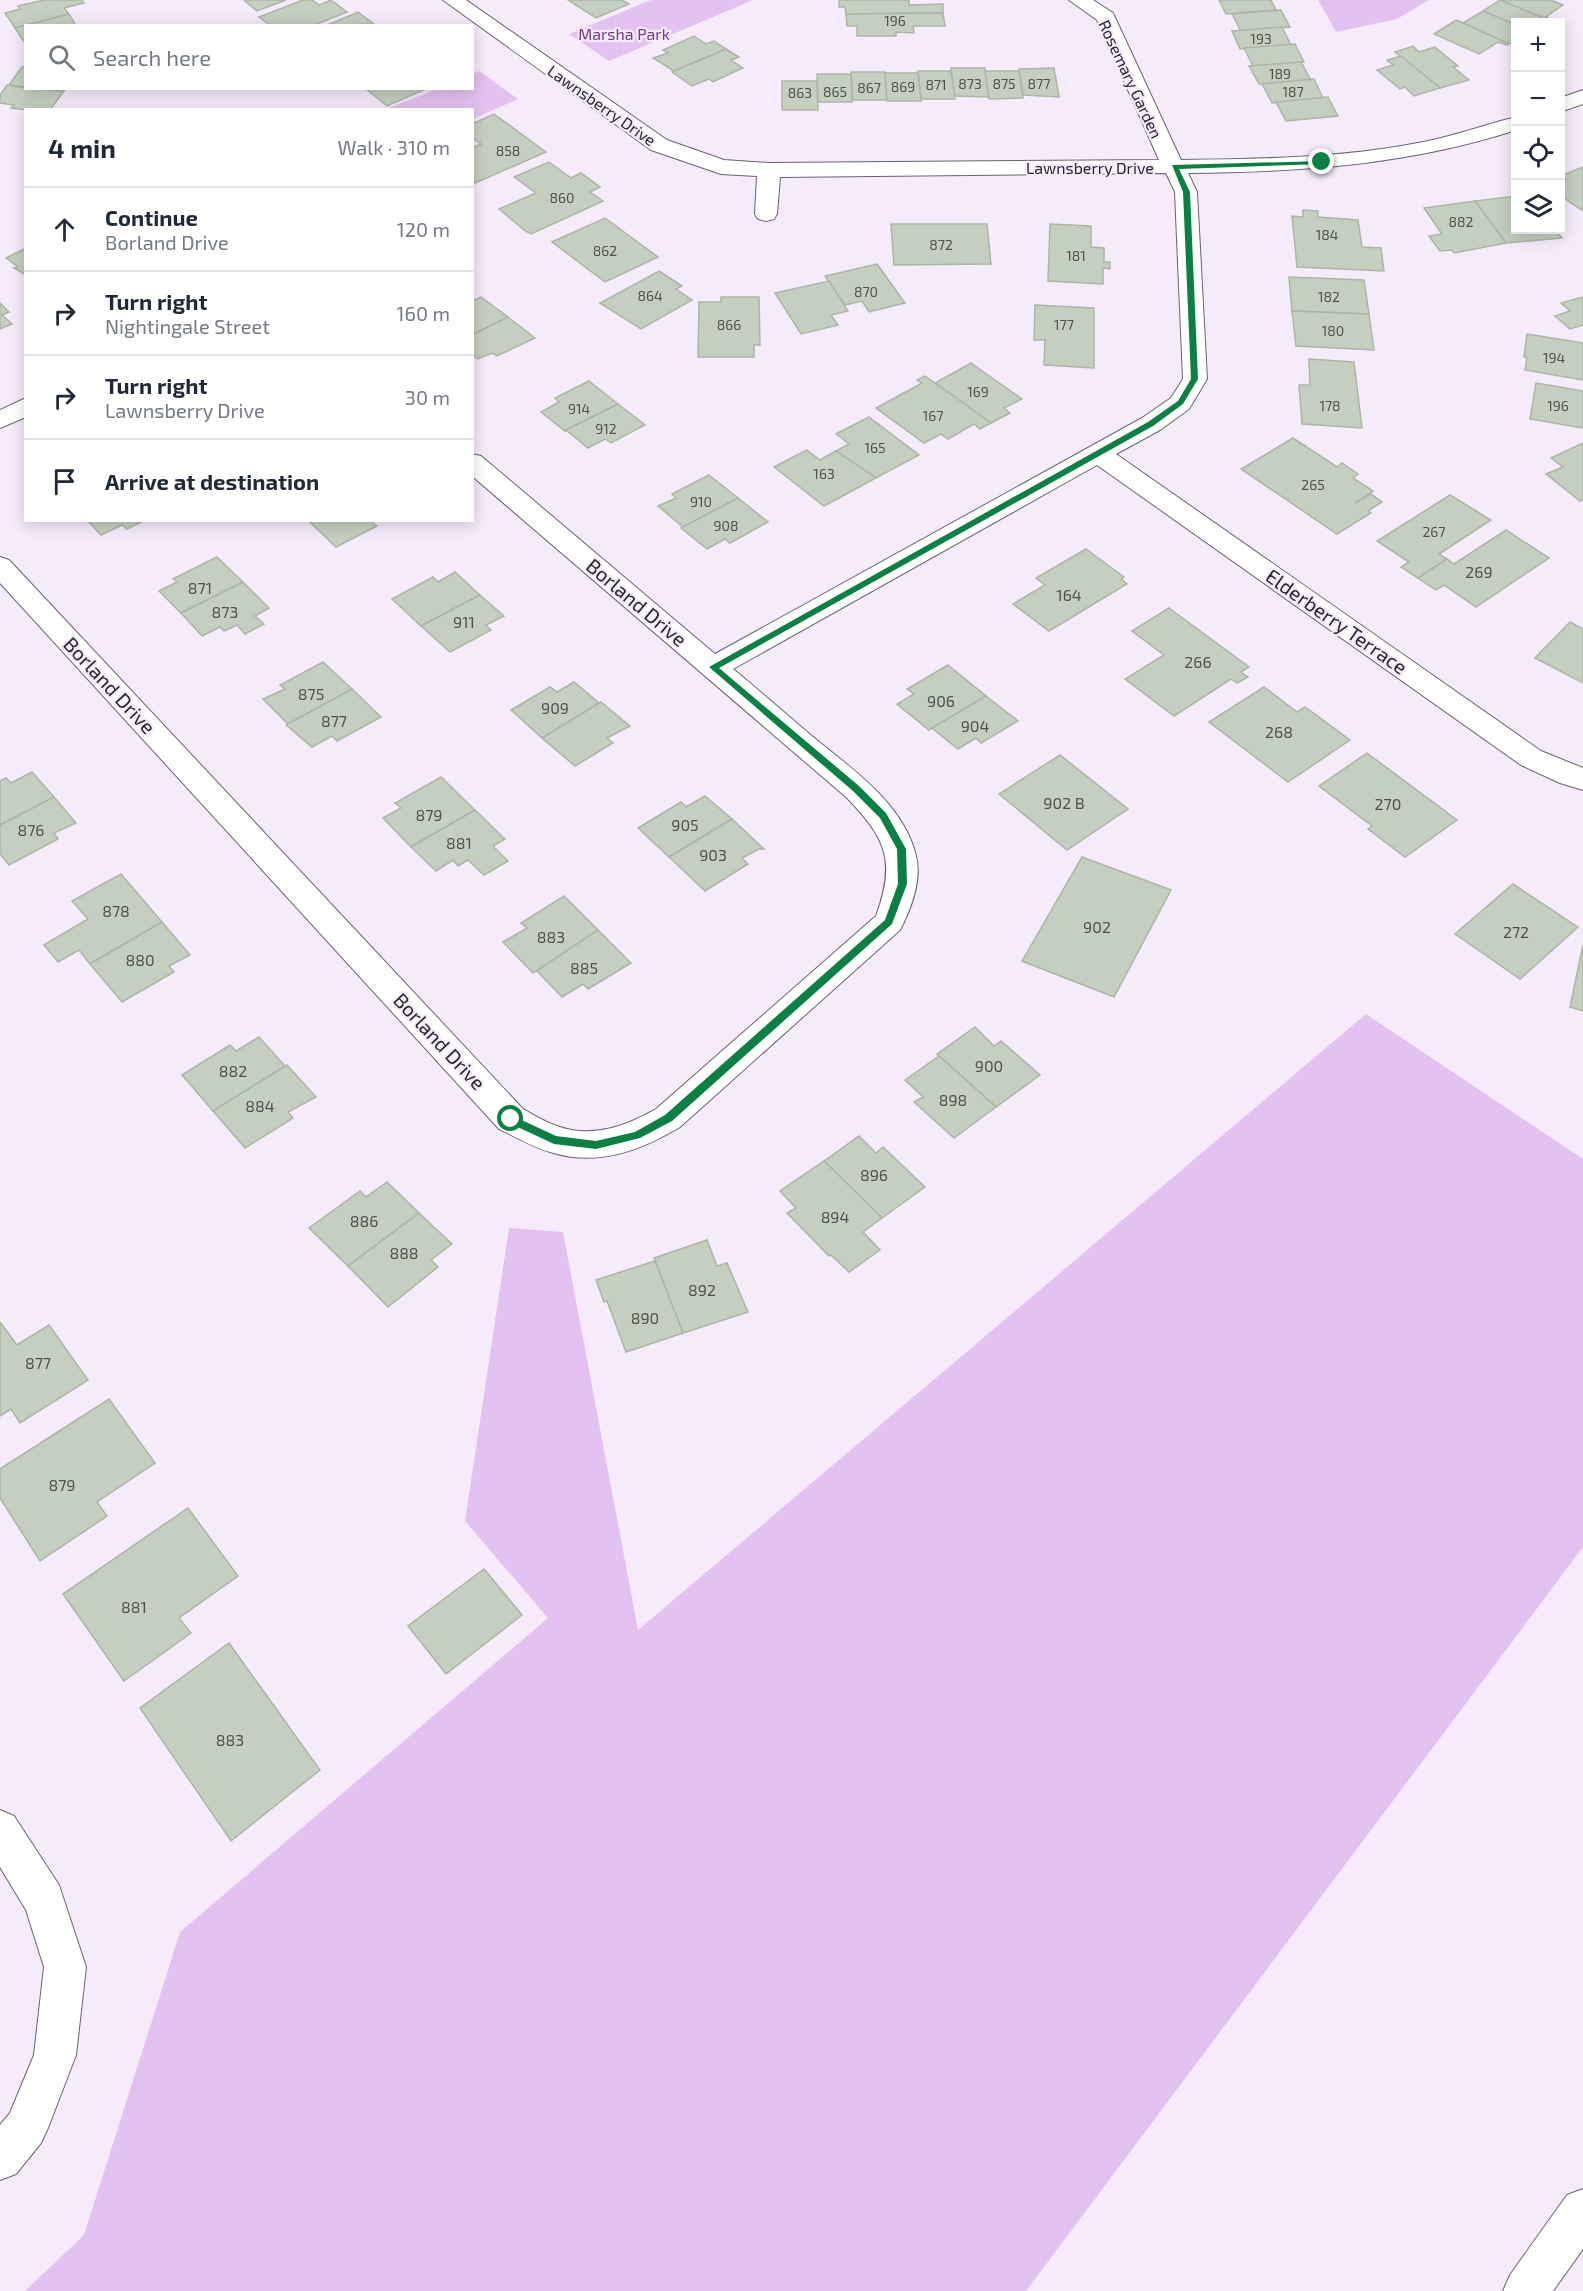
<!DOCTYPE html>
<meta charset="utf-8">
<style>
:root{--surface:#fff;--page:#f6f6f7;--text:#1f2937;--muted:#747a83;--line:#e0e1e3}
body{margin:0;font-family:"Exo 2",sans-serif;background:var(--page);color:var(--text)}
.controls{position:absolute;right:18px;top:18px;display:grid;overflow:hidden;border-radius:0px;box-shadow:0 3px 15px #0003}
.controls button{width:54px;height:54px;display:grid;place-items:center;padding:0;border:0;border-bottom:2px solid var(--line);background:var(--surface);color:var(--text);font:30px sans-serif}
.stop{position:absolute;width:18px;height:18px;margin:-14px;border:4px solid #0b8043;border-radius:50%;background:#fff}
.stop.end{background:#0b8043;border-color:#fff;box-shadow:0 2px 6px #0008}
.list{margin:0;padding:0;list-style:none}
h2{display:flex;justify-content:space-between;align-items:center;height:78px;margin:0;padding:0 24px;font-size:26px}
h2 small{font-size:20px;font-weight:400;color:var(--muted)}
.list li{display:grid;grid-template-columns:39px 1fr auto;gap:18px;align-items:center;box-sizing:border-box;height:84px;padding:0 24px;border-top:2px solid var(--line)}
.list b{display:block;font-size:22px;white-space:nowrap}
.list p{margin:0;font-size:20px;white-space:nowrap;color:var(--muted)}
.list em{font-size:20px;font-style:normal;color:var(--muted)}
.icon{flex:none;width:33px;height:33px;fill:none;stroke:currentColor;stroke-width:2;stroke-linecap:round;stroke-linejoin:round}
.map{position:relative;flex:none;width:1583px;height:2291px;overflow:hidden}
.search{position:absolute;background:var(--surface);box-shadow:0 3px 15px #0003;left:24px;top:24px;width:450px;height:66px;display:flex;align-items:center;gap:15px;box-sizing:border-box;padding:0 21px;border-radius:0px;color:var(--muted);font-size:22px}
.panel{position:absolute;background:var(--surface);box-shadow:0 3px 15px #0003;left:24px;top:108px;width:450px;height:414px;border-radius:0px}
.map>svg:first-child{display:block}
.green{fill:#e3c1f0}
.building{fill:#c5cfbf;stroke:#acb6a6;stroke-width:1.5}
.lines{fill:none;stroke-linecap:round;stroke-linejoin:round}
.minor-casing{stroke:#6b616f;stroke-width:2}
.motorway-casing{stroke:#6b616f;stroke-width:2}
.minor{fill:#fff;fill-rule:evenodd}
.motorway{fill:#fff;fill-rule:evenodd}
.route{fill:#0b8043}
.labels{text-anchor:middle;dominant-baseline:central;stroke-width:4.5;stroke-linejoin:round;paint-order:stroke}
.far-number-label{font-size:14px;fill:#515051}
.far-park-label{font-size:16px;fill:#733889;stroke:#f6ebfb}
.far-street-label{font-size:16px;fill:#2a262c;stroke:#f6ebfb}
.number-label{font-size:16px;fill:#515051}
.street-label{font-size:20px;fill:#2a262c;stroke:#f6ebfb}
</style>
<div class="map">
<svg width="1583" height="2291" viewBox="0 0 1583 2291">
<rect width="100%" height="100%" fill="#f6ebfb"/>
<!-- green -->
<g class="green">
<polygon points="651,0 753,0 609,61 569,34"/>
<polygon points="1318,0 1429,0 1397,19 1336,32"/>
<polygon points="479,71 518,99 473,119 472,110 386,109 437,89 472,88 473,74"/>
<polygon points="1366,1014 1583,1159 1583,1547 1026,2291 25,2291 84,2235 180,1932 548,1618 465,1521 509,1228 563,1232 638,1630"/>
</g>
<!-- building -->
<g class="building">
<polygon points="44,0 82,0 84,3 64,8 69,14 15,28 5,13 20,9 18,6"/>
<polygon points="244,0 286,0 257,11"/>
<polygon points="303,0 312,0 319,5 331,0 347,12 312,26 271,26 259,17"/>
<polygon points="568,0 622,0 629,4 596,18"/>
<polygon points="839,0 909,0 909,5 943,4 943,13 846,14 845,7 839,7"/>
<polygon points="1219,0 1271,0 1276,10 1226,14"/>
<polygon points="1500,0 1551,0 1563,5 1546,17 1548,18 1546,19"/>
<polygon points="1500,0 1546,19 1541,22 1516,22 1516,25 1483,11"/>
<polygon points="1281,10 1290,27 1241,31 1232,14"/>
<polygon points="1483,11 1516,25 1516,39 1509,44 1463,23"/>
<polygon points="358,12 374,24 325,26"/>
<polygon points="943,13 945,26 913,26 914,33 896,32 896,36 857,36 857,26 847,26 846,14"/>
<polygon points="69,14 76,26 26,26 25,43 15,28"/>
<polygon points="1456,20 1463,23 1509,44 1506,45 1498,42 1479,54 1434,34"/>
<polygon points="1282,27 1291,45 1240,49 1232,31"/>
<polygon points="694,36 706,44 714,41 726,49 674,71 653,58 668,53 663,50"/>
<polygon points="1295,44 1304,62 1253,66 1244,48"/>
<polygon points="1413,46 1419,52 1435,47 1458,66 1453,67 1469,80 1440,88 1395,52"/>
<polygon points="726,49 739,57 731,60 743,68 713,82 709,79 692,86 672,72"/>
<polygon points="1401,56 1440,88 1414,96 1405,87 1400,89 1377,70 1393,65 1387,60"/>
<polygon points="1301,62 1311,80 1259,84 1249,66"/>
<polygon points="22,67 26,67 26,87 9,85"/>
<polygon points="951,68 985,68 989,97 954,96"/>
<polygon points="1054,68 1059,97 1023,95 1019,69"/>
<polygon points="918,71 951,71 955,99 921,99"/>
<polygon points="985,71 1019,71 1023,98 989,99"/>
<polygon points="851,72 885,72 887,100 853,100"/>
<polygon points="885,73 918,73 921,101 887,101"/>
<polygon points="817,74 851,74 852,102 818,102"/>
<polygon points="1314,79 1323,98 1272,103 1262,84"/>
<polygon points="782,81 817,81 818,110 782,110"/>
<polygon points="7,85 26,88 64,91 50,110 26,110 11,108 14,105 0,103 0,95"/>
<polygon points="365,88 428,88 387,106"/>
<polygon points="1328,97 1338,116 1286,121 1276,102"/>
<polygon points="494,114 546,152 475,183 472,180 472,148 481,144 472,138 472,124"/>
<polygon points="549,162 571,178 581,173 600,187 590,192 603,201 531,234 524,230 499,209 536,193 514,177"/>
<polygon points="1583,167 1583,211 1560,195 1560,182 1564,180 1560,176"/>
<polygon points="1516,196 1516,230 1555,230 1562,238 1506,243 1475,201"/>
<polygon points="1475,201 1506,243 1454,253 1452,250 1440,251 1429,236 1442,234 1424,208"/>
<polygon points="1303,210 1318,211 1318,217 1358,220 1362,247 1381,248 1384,271 1297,267 1292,216 1303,217"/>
<polygon points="605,218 658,257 605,282 552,242"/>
<polygon points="891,224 987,224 991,264 894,265"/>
<polygon points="1050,224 1091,226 1091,247 1104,248 1104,262 1110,262 1110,269 1103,268 1103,284 1048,281"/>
<polygon points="26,248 26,275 14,268 18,267 6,258"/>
<polygon points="877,264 905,303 869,312 862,301 845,305 825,276"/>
<polygon points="659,271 682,286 676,289 692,300 641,329 600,303"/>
<polygon points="1289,277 1364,280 1369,314 1292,311"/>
<polygon points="829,281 848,311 831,315 838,325 801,334 775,293"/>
<polygon points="481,297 508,317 472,335 472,301"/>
<polygon points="721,297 759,297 760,345 754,345 754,357 698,357 699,302 721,302"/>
<polygon points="1583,297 1583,325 1570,329 1555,316 1570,311 1561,303"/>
<polygon points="0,303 9,312 2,315 12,324 0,329"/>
<polygon points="1035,305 1094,308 1094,368 1044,365 1045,340 1034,340"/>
<polygon points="1292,311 1369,314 1374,350 1296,346"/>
<polygon points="508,317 535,338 497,356 492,353 478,359 472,355 472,335"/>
<polygon points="1527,334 1583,343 1583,380 1525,370 1527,358 1524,357"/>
<polygon points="1309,359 1354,362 1362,428 1302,424 1299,385 1310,385"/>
<polygon points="971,363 1022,399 1004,408 1010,413 991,423 935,383"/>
<polygon points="925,376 935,383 991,423 980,429 974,424 948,439 941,434 924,443 876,408 922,383 917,380"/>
<polygon points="589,381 618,404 565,431 541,412 559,402 555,398"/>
<polygon points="1536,383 1583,391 1583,428 1530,419"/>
<polygon points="618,404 645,425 611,443 605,439 588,448 566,430"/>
<polygon points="869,417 919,455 876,478 836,451 849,444 836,434"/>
<polygon points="1293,438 1337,467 1342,463 1358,474 1353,478 1373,491 1355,503 1371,494 1382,502 1368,511 1371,513 1337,534 1241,469"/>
<polygon points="1583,443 1583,499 1580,501 1546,474 1563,467 1551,458"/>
<polygon points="807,450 820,460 836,451 876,478 824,506 774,467"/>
<polygon points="709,475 738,498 683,527 658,506 676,498 672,494"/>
<polygon points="1450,495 1491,520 1439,554 1447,559 1418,578 1401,567 1409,562 1377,541"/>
<polygon points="738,498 768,522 730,543 725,539 707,549 681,528"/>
<polygon points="87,520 145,520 127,529 122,525 101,535"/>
<polygon points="313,520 375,520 372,522 377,526 336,547 310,522"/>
<polygon points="1506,530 1549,558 1476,607 1444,585 1436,590 1418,578 1447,559 1454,564"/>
<polygon points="1086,549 1124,577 1121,579 1127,584 1049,631 1013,604 1045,585 1036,578"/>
<polygon points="217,557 243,582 181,613 159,591 177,582 173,579"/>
<polygon points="455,572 480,595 421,626 392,599 433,577 438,582"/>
<polygon points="243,582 269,608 255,616 264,624 245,634 237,625 224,631 220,627 202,636 181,613"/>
<polygon points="480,595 504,616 486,625 491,630 450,652 421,626"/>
<polygon points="1169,608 1249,667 1241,672 1248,677 1237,683 1231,679 1174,716 1125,679 1164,655 1132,631"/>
<polygon points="1570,622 1583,629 1583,683 1535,658"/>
<polygon points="323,662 352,689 288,724 263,699 285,689 280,685"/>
<polygon points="948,665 986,696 929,730 897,704 914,694 907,689"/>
<polygon points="574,682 599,703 542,738 511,710 550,687 557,692"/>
<polygon points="1264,687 1297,712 1305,707 1350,740 1288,782 1209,722"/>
<polygon points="352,689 381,717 337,741 332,736 312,747 286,725"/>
<polygon points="986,696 1018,721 981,743 976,738 958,749 932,728"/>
<polygon points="601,702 630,726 607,738 613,743 575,766 542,738"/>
<polygon points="1367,753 1457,820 1405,857 1368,829 1372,826 1319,786"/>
<polygon points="1060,755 1128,809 1067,850 999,794"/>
<polygon points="32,772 54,797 0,825 0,781 6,778 11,783"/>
<polygon points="441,777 475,810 411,847 383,818 401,808 395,803"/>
<polygon points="705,796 732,819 669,857 638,828 681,802 686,807"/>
<polygon points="54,797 76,823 54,833 58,839 9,865 0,854 0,825"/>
<polygon points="475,810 505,839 493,846 508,861 484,875 468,860 458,866 453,860 436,871 411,847"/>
<polygon points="732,819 764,849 759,849 742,858 748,864 705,891 669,857"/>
<polygon points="1082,857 1171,890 1114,997 1022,961"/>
<polygon points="121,874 162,922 90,964 79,950 58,962 44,945 88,919 72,901"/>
<polygon points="1513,884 1578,927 1520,979 1455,934"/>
<polygon points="564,896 598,930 533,973 503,942 527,928 521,923"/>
<polygon points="162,922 190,955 169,966 174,972 122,1002 90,964"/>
<polygon points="598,930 631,963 588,989 583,984 562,997 537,971"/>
<polygon points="1583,945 1583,1011 1570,1007"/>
<polygon points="975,1027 994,1046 1001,1041 1040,1075 996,1107 937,1054"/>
<polygon points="259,1037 285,1066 213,1111 182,1075 230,1045 236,1051"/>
<polygon points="939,1056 996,1107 954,1138 914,1102 923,1097 905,1080"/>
<polygon points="287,1065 316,1097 288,1112 293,1118 245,1148 213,1111"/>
<polygon points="859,1136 876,1153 883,1147 925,1187 882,1218 824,1161"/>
<polygon points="824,1161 882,1218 863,1232 880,1250 849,1272 831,1255 829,1256 787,1213 796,1208 780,1191"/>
<polygon points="387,1182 419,1213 348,1266 309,1228 360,1191 366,1197"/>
<polygon points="419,1213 452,1244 431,1260 438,1267 388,1307 348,1266"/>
<polygon points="707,1240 717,1266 727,1263 748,1312 683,1333 654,1258"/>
<polygon points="655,1261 683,1333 626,1352 607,1301 604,1302 596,1280"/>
<polygon points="0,1322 17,1345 49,1325 88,1380 20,1423 11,1409 0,1416"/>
<polygon points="109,1399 155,1463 97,1502 107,1516 40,1561 0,1498 0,1469"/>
<polygon points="188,1508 238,1576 179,1618 191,1633 124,1681 63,1594"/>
<polygon points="484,1569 522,1615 446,1674 408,1626"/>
<polygon points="229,1643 320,1770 231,1841 140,1708"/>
</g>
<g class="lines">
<defs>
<g id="minor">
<path d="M443,0h23l201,140 57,20 45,3 390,-3 -62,-140 -28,-20h24l20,13 68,147c80,-1 159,-2 237,-17 34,-6 65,-18 98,-26v13c-108,35 -216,42 -328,43l9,19 10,187 -18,30 -29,21 -44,24 425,297 42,17v22l-23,-7 -39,-18 -424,-300 -364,204c27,22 53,45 80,68 39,32 91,67 103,119 6,24 -5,53 -16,74l-220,197c-40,24 -83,40 -130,25 -17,-5 -34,-15 -51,-23l-499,-546v-26l9,3 514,549c11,6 22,13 34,17 35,13 69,0 99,-17l220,-193c21,-56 9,-79 -30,-119l-374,-321v-22l9,2 234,198 427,-236 29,-20 12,-19 -8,-187 -9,-19 -386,4 -3,37 -3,5 -8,2 -8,-2 -3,-5 2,-38 -36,-2 -70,-24z"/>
<polygon points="1583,90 1583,104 1560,112 1560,98"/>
<polygon points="26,398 26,417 0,428 0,410"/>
<polygon points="0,1810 14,1816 59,1885 86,1967 76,2055 48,2128 41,2143 16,2174 0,2180 0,2125 10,2113 34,2055 44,1967 26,1910 0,1867"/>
</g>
<polygon id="motorway" points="1583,2189 1583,2249 1553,2291 1503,2291 1510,2275 1567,2195"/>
</defs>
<!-- minor casing -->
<use href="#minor" class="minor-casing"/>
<!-- motorway casing -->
<use href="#motorway" class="motorway-casing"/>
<!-- minor -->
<use href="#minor" class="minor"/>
<!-- motorway -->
<use href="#motorway" class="motorway"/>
</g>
<!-- route -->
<polygon class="route" points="1324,161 1322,164 1179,169 1190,192 1198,379 1183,404 1153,426 719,668 859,786 886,813 906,849 907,884 892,924 672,1121 640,1138 596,1149 554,1144 507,1122 507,1116 511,1115 556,1136 596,1141 635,1132 665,1115 885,920 898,884 897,849 880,818 853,791 709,667 1148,422 1178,401 1191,379 1183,192 1172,165"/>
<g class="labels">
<!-- far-number labels -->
<g class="far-number-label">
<text x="895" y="20">196</text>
<text x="1261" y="38">193</text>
<text x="1280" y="73">189</text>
<text x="970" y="83">873</text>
<text x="1004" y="83">875</text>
<text x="1039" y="83">877</text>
<text x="936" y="84">871</text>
<text x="903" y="86">869</text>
<text x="869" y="87">867</text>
<text x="835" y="91">865</text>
<text x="1293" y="91">187</text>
<text x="800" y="92">863</text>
<text x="508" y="150">858</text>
<text x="562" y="197">860</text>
<text x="1461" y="221">882</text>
<text x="1327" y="234">184</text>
<text x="941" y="244">872</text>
<text x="605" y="250">862</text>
<text x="1076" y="255">181</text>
<text x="866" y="291">870</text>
<text x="650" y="295">864</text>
<text x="1329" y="296">182</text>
<text x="729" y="324">866</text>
<text x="1064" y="324">177</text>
<text x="1333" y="330">180</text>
<text x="1554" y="357">194</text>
<text x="978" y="391">169</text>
<text x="1330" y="405">178</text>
<text x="1558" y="405">196</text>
<text x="579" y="408">914</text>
<text x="933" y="415">167</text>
<text x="606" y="428">912</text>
<text x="875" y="447">165</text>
<text x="824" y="473">163</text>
<text x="1313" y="484">265</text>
<text x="701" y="501">910</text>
<text x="726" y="525">908</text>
<text x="1434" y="531">267</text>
</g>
<!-- far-park labels -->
<g class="far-park-label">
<text x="624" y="33">Marsha Park</text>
</g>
<!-- far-street labels -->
<g class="far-street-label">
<text transform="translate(1131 79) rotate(65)">Rosemary Garden</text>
<text transform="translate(602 105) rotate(35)">Lawnsberry Drive</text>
<text x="1090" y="167">Lawnsberry Drive</text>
</g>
<!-- number labels -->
<g class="number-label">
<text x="1479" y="571">269</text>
<text x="200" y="587">871</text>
<text x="1069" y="594">164</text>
<text x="225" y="611">873</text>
<text x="464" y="621">911</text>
<text x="1198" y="661">266</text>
<text x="311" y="693">875</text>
<text x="941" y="700">906</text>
<text x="555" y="707">909</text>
<text x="334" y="720">877</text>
<text x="975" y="725">904</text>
<text x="1279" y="731">268</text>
<text x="1064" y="802">902 B</text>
<text x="1388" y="803">270</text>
<text x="429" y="814">879</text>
<text x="685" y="824">905</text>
<text x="31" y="829">876</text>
<text x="459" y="842">881</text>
<text x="713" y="854">903</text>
<text x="116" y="910">878</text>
<text x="1097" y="926">902</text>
<text x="1516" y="931">272</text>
<text x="551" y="936">883</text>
<text x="140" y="959">880</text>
<text x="584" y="967">885</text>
<text x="989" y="1065">900</text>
<text x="233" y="1070">882</text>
<text x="953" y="1099">898</text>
<text x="260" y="1105">884</text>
<text x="874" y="1174">896</text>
<text x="835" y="1216">894</text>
<text x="364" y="1220">886</text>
<text x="404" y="1252">888</text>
<text x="702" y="1289">892</text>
<text x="645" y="1317">890</text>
<text x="38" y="1362">877</text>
<text x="62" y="1484">879</text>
<text x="134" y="1606">881</text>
<text x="230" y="1739">883</text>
</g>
<!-- street labels -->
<g class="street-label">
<text transform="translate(637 602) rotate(40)">Borland Drive</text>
<text transform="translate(1337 621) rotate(35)">Elderberry Terrace</text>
<text transform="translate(110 685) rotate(47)">Borland Drive</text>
<text transform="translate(440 1041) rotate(47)">Borland Drive</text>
</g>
</g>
</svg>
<div class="controls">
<button>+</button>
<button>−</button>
<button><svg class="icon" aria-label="locate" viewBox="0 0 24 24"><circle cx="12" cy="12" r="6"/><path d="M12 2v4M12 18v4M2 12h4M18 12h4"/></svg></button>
<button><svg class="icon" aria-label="layers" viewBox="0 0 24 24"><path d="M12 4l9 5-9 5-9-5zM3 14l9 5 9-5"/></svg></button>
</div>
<div class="stop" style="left:511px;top:1119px"></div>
<div class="stop end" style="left:1322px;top:162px"></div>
<div class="search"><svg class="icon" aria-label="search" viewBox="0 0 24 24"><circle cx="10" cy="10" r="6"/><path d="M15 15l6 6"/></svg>Search here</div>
<section class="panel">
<h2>4 min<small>Walk · 310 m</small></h2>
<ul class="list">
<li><svg class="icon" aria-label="ahead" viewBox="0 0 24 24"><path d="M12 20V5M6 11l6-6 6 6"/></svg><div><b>Continue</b><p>Borland Drive</p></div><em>120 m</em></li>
<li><svg class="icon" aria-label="right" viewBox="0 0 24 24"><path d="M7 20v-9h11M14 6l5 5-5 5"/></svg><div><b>Turn right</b><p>Nightingale Street</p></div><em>160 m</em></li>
<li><svg class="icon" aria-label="right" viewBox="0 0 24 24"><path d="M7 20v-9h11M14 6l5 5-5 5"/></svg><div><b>Turn right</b><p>Lawnsberry Drive</p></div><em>30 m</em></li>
<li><svg class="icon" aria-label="arrive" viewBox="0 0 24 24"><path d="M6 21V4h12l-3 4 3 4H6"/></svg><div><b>Arrive at destination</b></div></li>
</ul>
</section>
</div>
